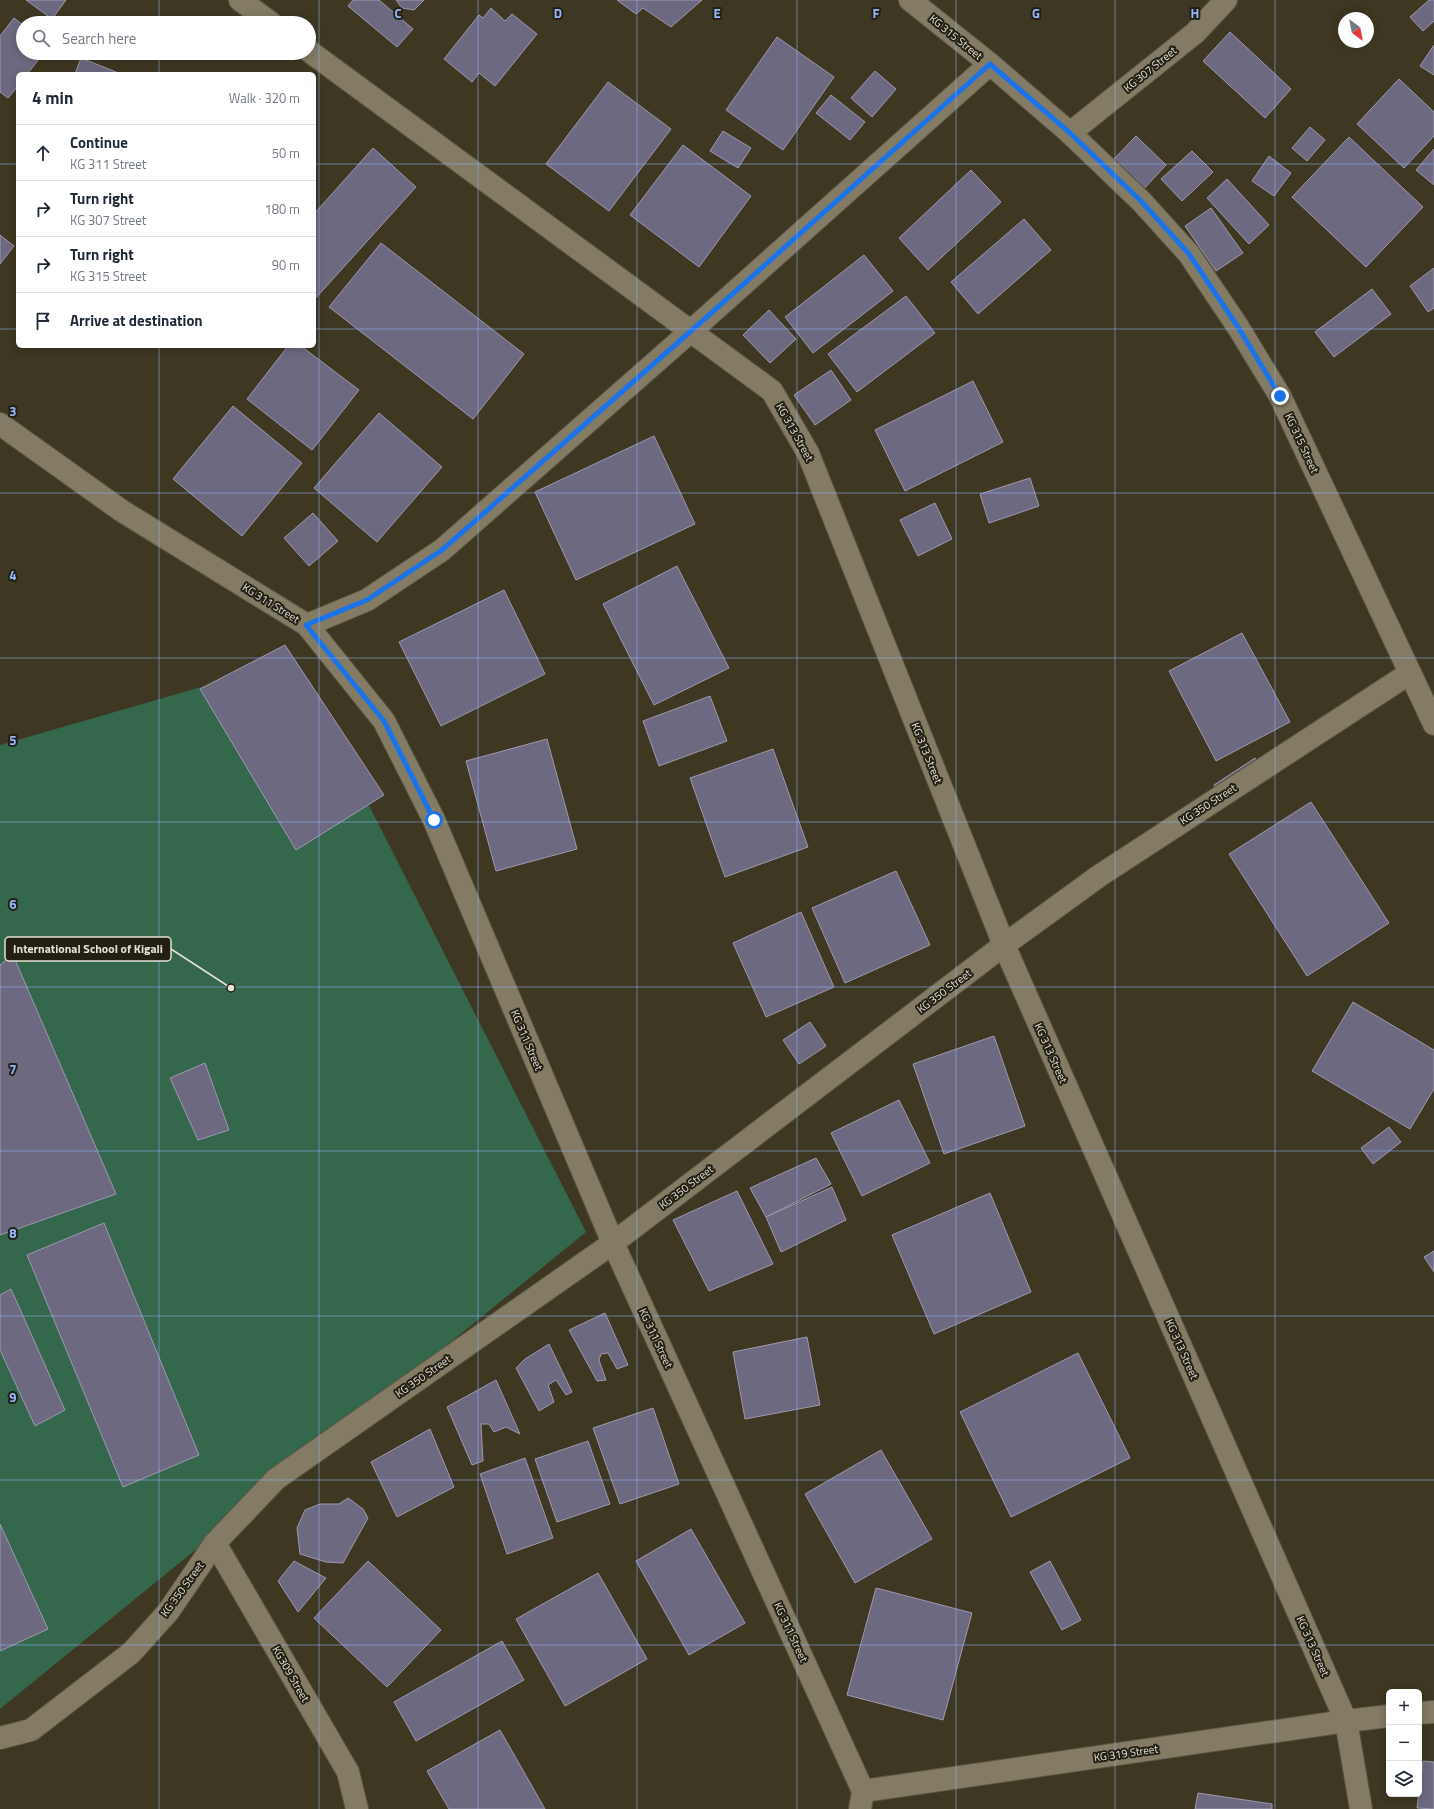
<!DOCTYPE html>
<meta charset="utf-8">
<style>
:root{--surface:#fff;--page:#f2f2f3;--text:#1f2937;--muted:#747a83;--line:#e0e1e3}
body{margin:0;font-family:"Titillium Web",sans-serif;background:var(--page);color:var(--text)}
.controls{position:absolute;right:12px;bottom:12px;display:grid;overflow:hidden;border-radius:6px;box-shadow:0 2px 10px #0003}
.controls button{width:36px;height:36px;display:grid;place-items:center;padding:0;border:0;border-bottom:1px solid var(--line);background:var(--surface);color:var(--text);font:20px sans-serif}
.compass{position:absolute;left:1338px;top:12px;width:36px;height:36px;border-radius:50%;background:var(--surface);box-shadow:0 2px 10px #0003;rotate:148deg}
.stop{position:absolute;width:12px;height:12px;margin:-9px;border:3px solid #1a73e8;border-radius:50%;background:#fff}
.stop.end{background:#1a73e8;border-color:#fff;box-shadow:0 1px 4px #0008}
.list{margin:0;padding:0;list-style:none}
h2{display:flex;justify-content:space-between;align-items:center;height:52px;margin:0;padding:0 16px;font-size:17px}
h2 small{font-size:13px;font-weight:400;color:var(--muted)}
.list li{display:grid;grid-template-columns:26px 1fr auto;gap:12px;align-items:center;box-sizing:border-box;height:56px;padding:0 16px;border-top:1px solid var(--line)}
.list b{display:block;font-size:15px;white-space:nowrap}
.list p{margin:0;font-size:13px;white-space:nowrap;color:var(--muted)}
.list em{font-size:13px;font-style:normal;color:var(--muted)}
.icon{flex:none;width:22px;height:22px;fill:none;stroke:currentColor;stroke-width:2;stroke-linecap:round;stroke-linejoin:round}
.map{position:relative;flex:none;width:1434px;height:1809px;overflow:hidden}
.search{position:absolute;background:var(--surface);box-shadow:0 2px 10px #0003;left:16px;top:16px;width:300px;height:44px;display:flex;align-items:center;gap:10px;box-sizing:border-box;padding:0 14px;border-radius:22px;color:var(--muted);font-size:15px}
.panel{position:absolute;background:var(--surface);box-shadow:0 2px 10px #0003;left:16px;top:72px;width:300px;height:276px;border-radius:6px}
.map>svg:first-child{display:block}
.green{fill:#34674c}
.building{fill:#6d6980;stroke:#9d99b2}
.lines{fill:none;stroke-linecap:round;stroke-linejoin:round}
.minor-casing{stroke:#5b5541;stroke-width:24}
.minor{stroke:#837b63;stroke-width:22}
.route{stroke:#1a73e8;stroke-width:5}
.grid{fill:none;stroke:#95b7fd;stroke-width:1;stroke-opacity:0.55}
.labels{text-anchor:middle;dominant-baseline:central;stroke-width:4;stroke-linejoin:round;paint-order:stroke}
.street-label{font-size:11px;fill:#e6e2d4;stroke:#221f15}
.grid-label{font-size:13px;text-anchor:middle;font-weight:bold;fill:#95b7fd;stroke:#221f15;stroke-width:4;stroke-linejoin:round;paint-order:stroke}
.leader{fill:none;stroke:#e6e2d4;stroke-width:1.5}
.callout-dot{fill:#e6e2d4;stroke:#221f15;stroke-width:1.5}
.callout{fill:#221f15;stroke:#e6e2d4;stroke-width:1.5}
.callout-label{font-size:12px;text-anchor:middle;font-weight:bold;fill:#e6e2d4}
</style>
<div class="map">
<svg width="1434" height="1809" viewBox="0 0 1434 1809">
<rect width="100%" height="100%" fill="#3e3721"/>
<!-- green -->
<polygon class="green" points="295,660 586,1232 0,1709 0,745"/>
<!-- building -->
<g class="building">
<polygon points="26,0 66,0 52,19"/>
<polygon points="353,0 379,0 413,29 397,47 348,6"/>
<polygon points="396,0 424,0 414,10 402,8"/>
<polygon points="617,0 702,0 671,27 643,8 636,14"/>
<polygon points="1429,0 1434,0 1434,21 1423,31 1410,17"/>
<polygon points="491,8 505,21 512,14 537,34 495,86 479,73 472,82 444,59 479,15 483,18"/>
<polygon points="14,18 23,25 23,53 44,53 27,74 18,74 18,86 8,98 0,92 0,36"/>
<polygon points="1230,32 1291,89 1265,118 1203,61"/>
<polygon points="777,37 834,77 783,150 726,110"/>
<polygon points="1434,45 1434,75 1420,66"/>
<polygon points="81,58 121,74 75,74"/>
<polygon points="875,71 896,89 872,117 851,98"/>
<polygon points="1399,79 1434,112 1434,136 1404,168 1357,124"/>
<polygon points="608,82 671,129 609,211 546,164"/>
<polygon points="831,95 865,122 850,140 816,113"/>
<polygon points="1310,127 1325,140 1307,161 1292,148"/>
<polygon points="723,131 751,148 738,168 710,151"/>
<polygon points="1136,136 1166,165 1141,192 1111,162"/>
<polygon points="1349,137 1423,207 1366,267 1292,197"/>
<polygon points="683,145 751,196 699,267 630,215"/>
<polygon points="373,148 416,187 314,300 314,214"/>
<polygon points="1434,149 1434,185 1416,170"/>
<polygon points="1192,151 1213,172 1182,201 1161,179"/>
<polygon points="1269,156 1291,173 1274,196 1252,181"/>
<polygon points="971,170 1001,202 928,270 899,238"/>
<polygon points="1227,179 1269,225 1249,244 1207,198"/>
<polygon points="1211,208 1243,253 1216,271 1185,226"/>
<polygon points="1024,219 1051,250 978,314 951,282"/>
<polygon points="0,235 14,246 0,264"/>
<polygon points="381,243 524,354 473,419 329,307"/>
<polygon points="864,255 893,291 813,353 785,317"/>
<polygon points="1434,268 1434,308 1428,312 1410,286"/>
<polygon points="1372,289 1391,314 1334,357 1315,332"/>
<polygon points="906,296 935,333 857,392 828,354"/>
<polygon points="769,310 796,339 770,363 743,335"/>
<polygon points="288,346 301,346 359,390 312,450 247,399"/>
<polygon points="831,370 851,400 815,425 794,395"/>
<polygon points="973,381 1003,442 905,491 875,430"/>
<polygon points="233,406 302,463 242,536 173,479"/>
<polygon points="379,413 442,467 377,542 314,488"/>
<polygon points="654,436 695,524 576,580 535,492"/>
<polygon points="1030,478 1039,506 989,523 980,494"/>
<polygon points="935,503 952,539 918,556 900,520"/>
<polygon points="313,513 338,541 309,566 284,538"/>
<polygon points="677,566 729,668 654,705 603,604"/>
<polygon points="504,590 545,674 441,726 399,642"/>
<polygon points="1242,633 1290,722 1216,761 1169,671"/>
<polygon points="285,645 384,795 296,850 200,689"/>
<polygon points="710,696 727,741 659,766 643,721"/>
<polygon points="547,739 577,849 496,871 466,761"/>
<polygon points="773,749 808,847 725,877 690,778"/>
<polygon points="1255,758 1263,769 1221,796 1214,785"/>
<polygon points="1311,802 1389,923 1307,976 1229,854"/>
<polygon points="896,871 930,945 845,983 812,908"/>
<polygon points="801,912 834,987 766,1017 733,943"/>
<polygon points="13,955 116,1194 0,1235 0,965"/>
<polygon points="1353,1002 1434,1050 1434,1089 1410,1129 1312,1071"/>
<polygon points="810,1022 826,1046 799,1064 783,1040"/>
<polygon points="994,1036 1025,1126 944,1154 913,1064"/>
<polygon points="205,1063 229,1130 198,1140 170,1078"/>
<polygon points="899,1100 930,1163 862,1196 831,1133"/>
<polygon points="1389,1127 1401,1142 1373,1164 1361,1148"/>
<polygon points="816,1158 831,1184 766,1217 750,1188"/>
<polygon points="832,1187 846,1220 781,1252 766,1217"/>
<polygon points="737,1191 773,1264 709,1291 673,1220"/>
<polygon points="990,1193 1031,1292 934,1334 892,1235"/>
<polygon points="104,1223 199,1455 123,1487 27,1255"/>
<polygon points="1434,1251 1434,1272 1424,1257"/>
<polygon points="11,1289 65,1410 35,1426 0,1350 0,1295"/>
<polygon points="605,1313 628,1365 617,1369 608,1353 601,1354 599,1360 606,1380 597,1381 569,1330"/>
<polygon points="807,1337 820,1405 745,1419 733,1352"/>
<polygon points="549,1344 572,1392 566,1395 556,1380 548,1385 554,1402 539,1411 516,1368 525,1359"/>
<polygon points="1078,1353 1130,1458 1011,1517 960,1412"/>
<polygon points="496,1380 520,1434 506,1427 494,1432 489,1424 481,1424 483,1461 472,1465 447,1407"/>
<polygon points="653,1408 679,1484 620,1504 593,1428"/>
<polygon points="430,1429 454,1487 397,1517 371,1462"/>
<polygon points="588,1441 610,1504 557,1522 535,1459"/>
<polygon points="881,1450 932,1539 855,1583 805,1494"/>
<polygon points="525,1458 553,1538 507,1554 480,1474"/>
<polygon points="348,1498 363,1509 368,1518 343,1563 326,1562 300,1554 297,1528 305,1510 320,1504 339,1504"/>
<polygon points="0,1524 48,1629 0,1651"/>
<polygon points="691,1529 745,1623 689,1655 636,1561"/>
<polygon points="294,1561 326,1578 298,1612 278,1581"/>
<polygon points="368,1561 441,1630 387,1687 314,1618"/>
<polygon points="1050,1561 1081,1620 1062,1630 1030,1572"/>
<polygon points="598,1573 647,1659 565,1706 516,1619"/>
<polygon points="876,1588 972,1613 943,1720 847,1695"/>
<polygon points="502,1641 524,1680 416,1741 394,1702"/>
<polygon points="500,1730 545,1809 449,1809 427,1771"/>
<polygon points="1423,1761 1434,1762 1434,1809 1417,1808"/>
<polygon points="1198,1793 1272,1804 1272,1809 1195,1809"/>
</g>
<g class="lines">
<defs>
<g id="minor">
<polyline points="240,0 271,23"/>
<polyline points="910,0 990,64 1070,133 1141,201 1189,254 1238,327 1280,396 1434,724"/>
<polyline points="309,51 772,391 808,453 1004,945 1346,1721 1361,1809"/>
<polyline points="1070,133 1195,33 1226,0"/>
<polyline points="0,424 122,511 307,625 384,721 434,820 613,1243 863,1791 860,1809"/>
<polyline points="307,625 367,600 442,550 691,331 990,64"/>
<polyline points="215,1543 348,1772 357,1809"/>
<polyline points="1419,1713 1434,1712"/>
<polyline points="0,1738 31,1730 131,1653 168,1612 215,1543 276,1479 613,1243 1004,945 1099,876 1410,673"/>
<polyline points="863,1791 1346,1721 1389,1716"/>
</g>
</defs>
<!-- minor casing -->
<use href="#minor" class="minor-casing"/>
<!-- minor -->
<use href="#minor" class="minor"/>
</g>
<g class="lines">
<!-- route -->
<polyline class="route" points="434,820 384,721 306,625 367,600 442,550 691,331 990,64 1070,133 1141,201 1189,254 1238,327 1280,396"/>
</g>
<!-- grid -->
<path class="grid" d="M159,0v23M319,0v1809M478,0v1809M637,0v1809M797,0v1809M956,0v1809M1115,0v1809M1275,0v1809M159,53v21M0,164h18M314,164h1120M0,329h18M314,329h1120M159,346v1463M0,493h1434M0,658h1434M0,822h1434M0,987h1434M0,1151h1434M0,1316h1434M0,1480h1434M0,1645h1434"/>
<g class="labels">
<!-- street labels -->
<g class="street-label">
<text transform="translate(956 37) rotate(39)">KG 315 Street</text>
<text transform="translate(1150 69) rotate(-39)">KG 307 Street</text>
<text transform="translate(795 432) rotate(61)">KG 313 Street</text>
<text transform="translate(1302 443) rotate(65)">KG 315 Street</text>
<text transform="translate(271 603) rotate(32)">KG 311 Street</text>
<text transform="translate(927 753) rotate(68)">KG 313 Street</text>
<text transform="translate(1208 804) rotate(-33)">KG 350 Street</text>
<text transform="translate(944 991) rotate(-37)">KG 350 Street</text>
<text transform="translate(527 1040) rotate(67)">KG 311 Street</text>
<text transform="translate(1051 1053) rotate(66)">KG 313 Street</text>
<text transform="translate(686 1187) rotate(-37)">KG 350 Street</text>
<text transform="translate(656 1338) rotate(65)">KG 311 Street</text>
<text transform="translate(1182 1349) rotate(66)">KG 313 Street</text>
<text transform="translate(423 1376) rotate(-35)">KG 350 Street</text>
<text transform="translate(182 1589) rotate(-54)">KG 350 Street</text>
<text transform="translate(791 1632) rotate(65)">KG 311 Street</text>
<text transform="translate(1313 1646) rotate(66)">KG 313 Street</text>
<text transform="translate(291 1674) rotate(60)">KG309 Street</text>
<text transform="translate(1126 1753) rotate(-8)">KG 319 Street</text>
</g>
</g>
<g class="grid-label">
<text x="398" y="18">C</text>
<text x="558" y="18">D</text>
<text x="717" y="18">E</text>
<text x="876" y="18">F</text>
<text x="1036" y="18">G</text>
<text x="1195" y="18">H</text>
<text x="13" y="416">3</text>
<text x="13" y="580">4</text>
<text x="13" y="745">5</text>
<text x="13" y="909">6</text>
<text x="13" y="1074">7</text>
<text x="13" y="1238">8</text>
<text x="13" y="1402">9</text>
</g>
<!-- callouts -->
<path class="leader" d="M231 988L171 949"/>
<circle class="callout-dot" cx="231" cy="988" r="4"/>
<rect class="callout" x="5" y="937" width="166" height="24" rx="4"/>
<g class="callout-label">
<text x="88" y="953">International School of Kigali</text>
</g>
</svg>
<div class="controls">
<button>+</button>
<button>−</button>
<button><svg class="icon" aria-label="layers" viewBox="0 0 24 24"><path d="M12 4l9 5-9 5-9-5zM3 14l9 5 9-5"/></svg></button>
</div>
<svg class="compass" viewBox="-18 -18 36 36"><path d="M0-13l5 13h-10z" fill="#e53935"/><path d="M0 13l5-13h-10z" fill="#747a83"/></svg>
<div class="stop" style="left:434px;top:820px"></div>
<div class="stop end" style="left:1280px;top:396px"></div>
<div class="search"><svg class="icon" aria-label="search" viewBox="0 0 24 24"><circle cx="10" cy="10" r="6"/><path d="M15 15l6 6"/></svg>Search here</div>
<section class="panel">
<h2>4 min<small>Walk · 320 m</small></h2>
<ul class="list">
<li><svg class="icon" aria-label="ahead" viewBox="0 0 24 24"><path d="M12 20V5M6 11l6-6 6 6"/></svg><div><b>Continue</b><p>KG 311 Street</p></div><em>50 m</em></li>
<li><svg class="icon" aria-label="right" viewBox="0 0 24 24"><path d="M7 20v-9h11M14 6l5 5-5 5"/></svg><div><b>Turn right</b><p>KG 307 Street</p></div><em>180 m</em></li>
<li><svg class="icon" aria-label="right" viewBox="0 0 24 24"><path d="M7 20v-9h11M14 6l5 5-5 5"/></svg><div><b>Turn right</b><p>KG 315 Street</p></div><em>90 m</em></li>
<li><svg class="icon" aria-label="arrive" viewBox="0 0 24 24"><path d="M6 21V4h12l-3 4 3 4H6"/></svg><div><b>Arrive at destination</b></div></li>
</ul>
</section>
</div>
